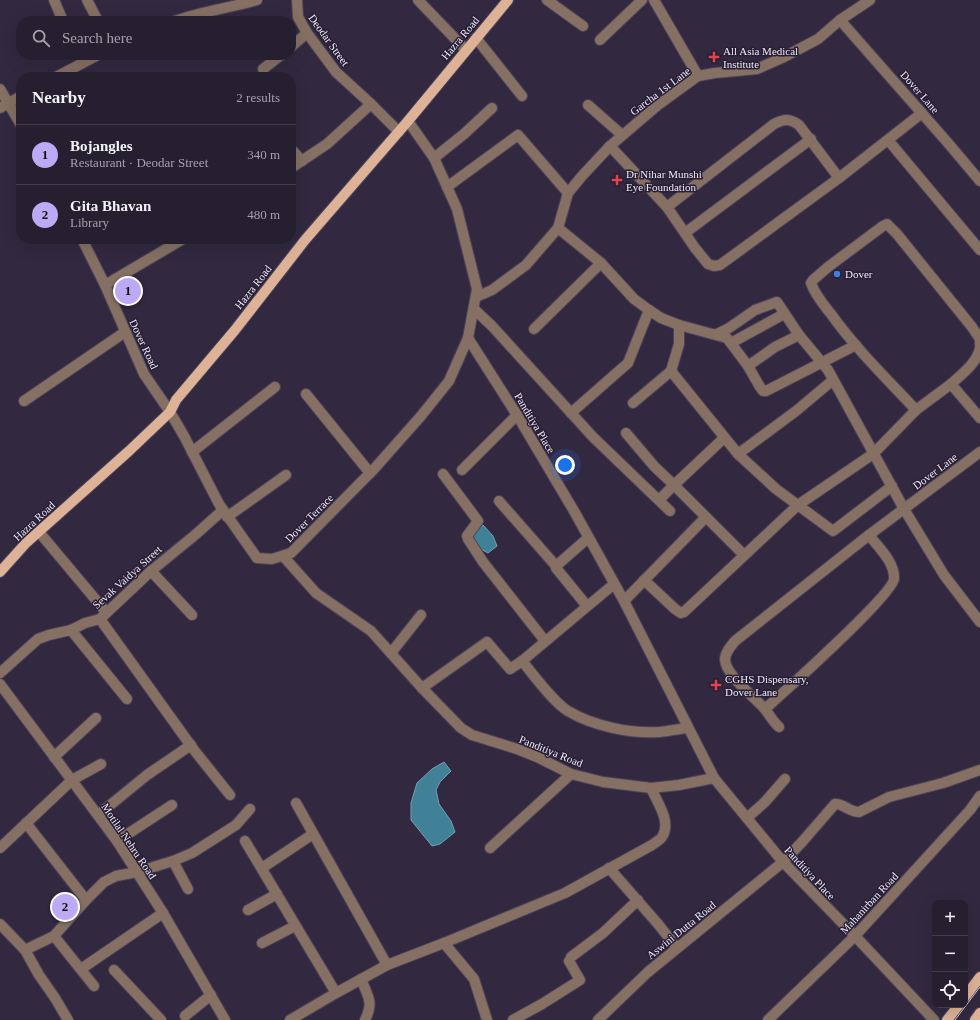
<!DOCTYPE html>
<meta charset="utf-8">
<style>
:root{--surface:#261f30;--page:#322c3c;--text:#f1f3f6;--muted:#a4a2ab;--line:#423d4c;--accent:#bcaaf5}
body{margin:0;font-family:"Times New Roman",serif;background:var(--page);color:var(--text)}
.controls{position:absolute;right:12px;bottom:12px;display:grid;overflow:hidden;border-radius:8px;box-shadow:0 4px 16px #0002}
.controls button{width:36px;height:36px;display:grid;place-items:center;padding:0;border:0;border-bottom:1px solid var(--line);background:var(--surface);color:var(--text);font:20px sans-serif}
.you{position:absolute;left:565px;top:465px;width:14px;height:14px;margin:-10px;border:3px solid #fff;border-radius:50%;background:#1a73e8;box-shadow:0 0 0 6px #1a73e833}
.badge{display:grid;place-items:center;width:26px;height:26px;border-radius:50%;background:var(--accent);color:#111;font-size:13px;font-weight:700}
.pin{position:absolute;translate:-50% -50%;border:2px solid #fff;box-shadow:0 1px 4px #0006}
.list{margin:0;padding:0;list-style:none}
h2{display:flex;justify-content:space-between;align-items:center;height:52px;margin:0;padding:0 16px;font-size:17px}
h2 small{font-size:13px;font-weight:400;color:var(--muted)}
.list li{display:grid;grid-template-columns:26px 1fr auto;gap:12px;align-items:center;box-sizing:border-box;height:60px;padding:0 16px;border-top:1px solid var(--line)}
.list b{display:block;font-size:15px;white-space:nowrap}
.list p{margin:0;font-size:13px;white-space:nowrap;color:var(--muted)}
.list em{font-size:13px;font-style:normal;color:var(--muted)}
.icon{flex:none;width:22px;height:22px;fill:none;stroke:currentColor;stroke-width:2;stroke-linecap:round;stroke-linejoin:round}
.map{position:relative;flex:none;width:980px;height:1020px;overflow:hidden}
.search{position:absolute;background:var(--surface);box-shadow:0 4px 16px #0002;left:16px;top:16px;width:280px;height:44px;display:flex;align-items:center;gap:10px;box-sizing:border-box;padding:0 14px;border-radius:16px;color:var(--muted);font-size:15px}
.panel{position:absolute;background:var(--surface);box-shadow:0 4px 16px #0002;left:16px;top:72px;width:280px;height:172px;border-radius:16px}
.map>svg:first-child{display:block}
.water{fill:#418197;stroke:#75a0b4}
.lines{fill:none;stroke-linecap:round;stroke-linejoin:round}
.minor-casing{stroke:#4c445a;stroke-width:12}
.major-casing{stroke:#4c445a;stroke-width:12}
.minor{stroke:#857063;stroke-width:10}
.major{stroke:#ddb297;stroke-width:10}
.tram{stroke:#cac4d5;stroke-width:1}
.health-dot{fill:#e0444e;stroke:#281f35;stroke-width:1.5}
.shop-dot{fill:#3f7fe0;stroke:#281f35;stroke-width:1.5}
.labels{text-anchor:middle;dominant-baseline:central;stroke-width:3;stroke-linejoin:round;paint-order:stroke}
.street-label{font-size:11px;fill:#ede8f7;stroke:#281f35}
.poi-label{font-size:11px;fill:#ede8f7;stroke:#281f35;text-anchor:start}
</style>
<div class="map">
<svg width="980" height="1020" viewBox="0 0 980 1020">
<rect width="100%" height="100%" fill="#322940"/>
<!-- water -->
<g class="water">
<polygon points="483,525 493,536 497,546 488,553 479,548 472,542 475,527"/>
<polygon points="444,762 451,771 440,782 436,790 439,804 451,821 455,832 440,844 432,846 411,820 411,803 417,783 432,769"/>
</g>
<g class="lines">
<defs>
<g id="minor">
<polyline points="54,0 63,21"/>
<polyline points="87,0 98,21"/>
<polyline points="297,0 298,17 307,33 336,72 371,104 399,132"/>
<polyline points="418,0 466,50"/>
<polyline points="547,0 583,26"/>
<polyline points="654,0 698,76"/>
<polyline points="840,20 948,143 980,181"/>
<path d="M175,21c27,-10 55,-13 82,-21"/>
<polyline points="476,38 522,96"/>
<polyline points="600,40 642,0"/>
<polyline points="291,47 307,33"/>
<polyline points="263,69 281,55"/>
<polyline points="56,77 98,55"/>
<polyline points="0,89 21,125"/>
<polyline points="588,105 622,135"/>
<polyline points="0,108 21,96"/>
<polyline points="888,140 980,250"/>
<polyline points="610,146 667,207 695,248 708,264 714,266 720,265 839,178 922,113"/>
<polyline points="291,149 302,161"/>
<polyline points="434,158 464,134 492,108"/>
<polyline points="291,168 327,144 371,104"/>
<polyline points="447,187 518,135 568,193"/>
<path d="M667,207l107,-83c10,-5 15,-6 25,1l40,53"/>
<polyline points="685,233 811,139"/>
<polyline points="82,239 105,285 144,374 170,412 184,436 219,504 257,558 272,559 291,553 374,469 421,416 449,381 468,338 477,289 457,209 434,158 408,121"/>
<polyline points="105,285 183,239"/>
<polyline points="476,297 492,290 526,265 558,228"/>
<polyline points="474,309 492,326 593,437 670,511"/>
<polyline points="534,329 601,263"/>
<polyline points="717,334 729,328 755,310 777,302 799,335 828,370 904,509 944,575 980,622"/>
<polyline points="799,335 775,347 748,366 727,338 679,325 661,318 649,310 634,299 601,263 558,228 568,193 582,176 610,146 658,105 698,76 715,73 757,69 782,58 818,39 840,20 870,0"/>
<polyline points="468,338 517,415 574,511 624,601 714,778 783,862 855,936 934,1020"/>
<polyline points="731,343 784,314"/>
<path d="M980,344v-5l-8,-12 -75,-93 -10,-10 -4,2 -55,41 -15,13 -2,3c4,12 13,22 20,31 25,35 56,65 85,96l35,-26 29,34"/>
<polyline points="748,366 760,387 763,391 766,391 856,345"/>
<polyline points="671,371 738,454 776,489 833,531 892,486"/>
<path d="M951,384c11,-10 26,-21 29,-36"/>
<polyline points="306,394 370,473"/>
<polyline points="24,401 125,332"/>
<polyline points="633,403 671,371 679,344 679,325"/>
<polyline points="571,413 628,363 649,310"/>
<polyline points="626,433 654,466 674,485 659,500"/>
<polyline points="192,452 275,387"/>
<polyline points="738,454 796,411 833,380"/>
<polyline points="462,470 517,415"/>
<polyline points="443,474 478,521 467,536 468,539 483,562 545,641"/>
<polyline points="499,501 556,566"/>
<polyline points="227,517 286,475"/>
<polyline points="706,517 674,485 724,438"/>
<polyline points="39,532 106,612"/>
<polyline points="283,556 316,593 371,631 422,688 461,728 472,735 517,749 537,757 571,774 603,782 651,788 679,785 714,778"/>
<polyline points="151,571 192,615"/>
<polyline points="644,580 675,609 681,613 684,612 798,505 873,454 916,410"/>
<polyline points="624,601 706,517 744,555"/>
<polyline points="587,606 556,568 556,566 588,538"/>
<polyline points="100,619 194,750 230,795"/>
<polyline points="71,630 127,699"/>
<polyline points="391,653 421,615"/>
<path d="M522,661c11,13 31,41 46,50 25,15 63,23 92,21 9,-1 18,-3 28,-4"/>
<polyline points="0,673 38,639 49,635 71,630 85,623 100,619 151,571 195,535 223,510"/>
<polyline points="0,684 117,841 163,913 225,1020"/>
<polyline points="422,688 487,642 510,669 522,661 614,584"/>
<path d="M765,709c19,-17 127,-114 129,-130 1,-17 -16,-32 -25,-44"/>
<path d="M779,727c-6,-5 -10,-13 -15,-19 -10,-11 -38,-33 -39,-48 0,-7 5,-13 10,-19l134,-106 111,-83"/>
<polyline points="54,757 96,718"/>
<polyline points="296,803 387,965"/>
<polyline points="98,815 147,775 191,745"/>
<polyline points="747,818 765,802 785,779"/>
<polyline points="26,823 86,900"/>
<polyline points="117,841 172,805"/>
<polyline points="245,841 336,993"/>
<polyline points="0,848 72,780 101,764"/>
<polyline points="490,848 571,774"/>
<polyline points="173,861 188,889"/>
<polyline points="262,868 313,834"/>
<polyline points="609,868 658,924 677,948"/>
<polyline points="248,910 277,894"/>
<polyline points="0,924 25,950 39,975 55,998 68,1020"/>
<polyline points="54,936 94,986"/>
<polyline points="262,943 295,926"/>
<polyline points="444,943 474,979 487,1020"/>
<polyline points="25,950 54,936 86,900 104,882 116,876 137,872 173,861 192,853 236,825 250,809"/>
<polyline points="571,957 603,933 638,900"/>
<polyline points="81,969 163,913"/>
<polyline points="114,970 161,1020"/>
<path d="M361,979c7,18 13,23 4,41"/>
<polyline points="185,1016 211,995"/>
<path d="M290,1020l46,-27 51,-28 57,-22 121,-50 87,-48c4,-3 8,-5 10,-8 10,-15 -5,-35 -11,-49"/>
<polyline points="513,1020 542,1004 580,980 569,961"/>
<path d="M598,1020l50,-48 135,-110 19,-20 33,-38c8,-1 14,8 24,8l30,-15 54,-14 37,-13"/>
<polyline points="768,1020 855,936 970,810 980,796"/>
</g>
<g id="major">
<polyline points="0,572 26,543 129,451 170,412 176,400 235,330 305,240 408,121 508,0"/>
<polyline points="965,997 980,977"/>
<polyline points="947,1020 959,1005"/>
<polyline points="975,1020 980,1013"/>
</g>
</defs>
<!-- minor casing -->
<use href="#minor" class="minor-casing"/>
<!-- major casing -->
<use href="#major" class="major-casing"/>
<!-- minor -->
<use href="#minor" class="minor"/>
<!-- major -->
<use href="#major" class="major"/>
<!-- tram -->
<polyline class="tram" points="955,1020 980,987"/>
</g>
<!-- markers -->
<g class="health-dot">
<path d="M712 51h4v4h4v4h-4v4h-4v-4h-4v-4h4z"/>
<path d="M615 174h4v4h4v4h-4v4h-4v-4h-4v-4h4z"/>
<path d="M714 679h4v4h4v4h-4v4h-4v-4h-4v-4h4z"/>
</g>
<circle class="shop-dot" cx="837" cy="274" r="4"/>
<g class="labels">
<!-- street labels -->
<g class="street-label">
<text transform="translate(460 38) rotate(-50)">Hazra Road</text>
<text transform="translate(329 40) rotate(54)">Deodar Street</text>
<text transform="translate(660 91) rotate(-37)">Garcha 1st Lane</text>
<text transform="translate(920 92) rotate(49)">Dover Lane</text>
<text transform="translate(253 287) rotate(-52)">Hazra Road</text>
<text transform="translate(144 344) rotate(65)">Dover Road</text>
<text transform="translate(535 423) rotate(59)">Panditiya Place</text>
<text transform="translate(935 471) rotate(-37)">Dover Lane</text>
<text transform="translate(309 518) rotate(-45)">Dover Terrace</text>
<text transform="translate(34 521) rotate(-43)">Hazra Road</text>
<text transform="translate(127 577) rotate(-42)">Sevak Vaidya Street</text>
<text transform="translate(551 751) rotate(22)">Panditiya Road</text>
<text transform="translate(129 841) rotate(56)">Motilal Nehru Road</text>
<text transform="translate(810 873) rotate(47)">Panditiya Place</text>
<text transform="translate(869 903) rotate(-47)">Mahanirban Road</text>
<text transform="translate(681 930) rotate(-39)">Aswini Dutta Road</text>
</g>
<!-- poi labels -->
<g class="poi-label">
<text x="723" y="51">All Asia Medical<tspan x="723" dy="13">Institute</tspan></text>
<text x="626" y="174">Dr Nihar Munshi<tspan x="626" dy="13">Eye Foundation</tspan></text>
<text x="845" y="274">Dover</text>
<text x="725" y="679">CGHS Dispensary,<tspan x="725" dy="13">Dover Lane</tspan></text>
</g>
</g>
</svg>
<div class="controls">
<button>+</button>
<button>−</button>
<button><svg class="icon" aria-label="locate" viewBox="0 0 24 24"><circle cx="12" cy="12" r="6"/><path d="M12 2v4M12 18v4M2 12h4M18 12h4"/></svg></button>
</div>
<div class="you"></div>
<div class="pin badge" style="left:128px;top:291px">1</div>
<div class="pin badge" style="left:65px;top:907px">2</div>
<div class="search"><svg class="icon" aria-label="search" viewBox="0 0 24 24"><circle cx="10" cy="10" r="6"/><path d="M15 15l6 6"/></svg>Search here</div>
<section class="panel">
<h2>Nearby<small>2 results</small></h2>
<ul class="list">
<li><span class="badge">1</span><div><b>Bojangles</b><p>Restaurant · Deodar Street</p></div><em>340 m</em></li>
<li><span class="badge">2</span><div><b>Gita Bhavan</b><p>Library</p></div><em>480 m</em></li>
</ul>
</section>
</div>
